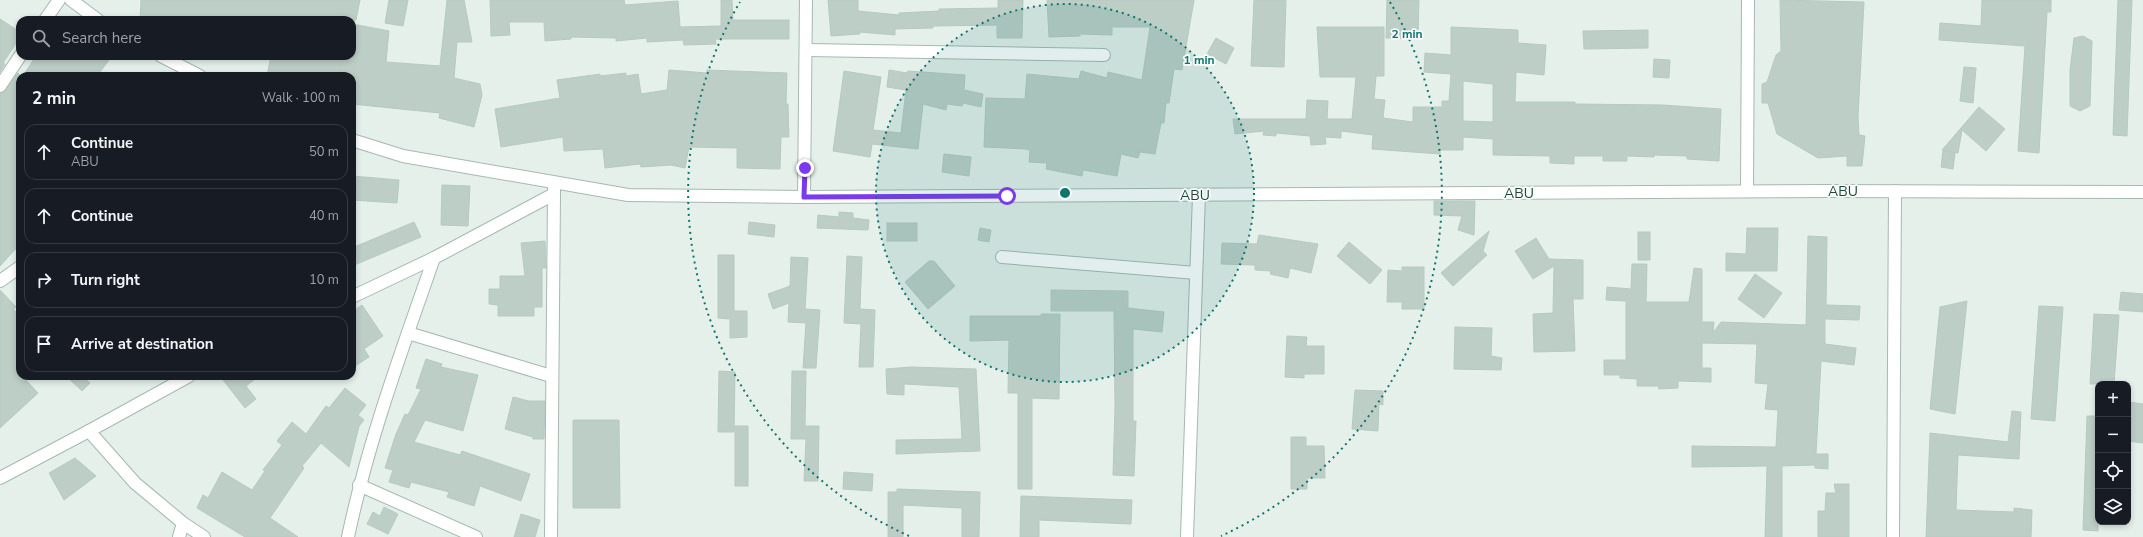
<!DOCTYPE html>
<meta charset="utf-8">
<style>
:root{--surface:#171b24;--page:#242831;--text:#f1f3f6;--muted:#9ea1a6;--line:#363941}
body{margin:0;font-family:"Nunito Sans",sans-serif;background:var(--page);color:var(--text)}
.controls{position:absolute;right:12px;bottom:12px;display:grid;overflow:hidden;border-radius:8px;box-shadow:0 2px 6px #0003}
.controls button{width:36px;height:36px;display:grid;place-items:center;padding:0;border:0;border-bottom:1px solid var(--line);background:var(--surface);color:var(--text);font:20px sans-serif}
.stop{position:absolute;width:12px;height:12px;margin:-9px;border:3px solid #7c3aed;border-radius:50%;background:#fff}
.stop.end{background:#7c3aed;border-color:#fff;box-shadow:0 1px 4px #0008}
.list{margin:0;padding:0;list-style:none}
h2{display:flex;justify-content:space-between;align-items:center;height:52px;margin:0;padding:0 16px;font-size:17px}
h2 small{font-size:13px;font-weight:400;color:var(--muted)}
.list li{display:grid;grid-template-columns:26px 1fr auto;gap:12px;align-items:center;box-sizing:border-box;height:56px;margin:0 8px 8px;padding:0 8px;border:1px solid var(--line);border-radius:12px}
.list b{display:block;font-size:15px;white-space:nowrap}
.list p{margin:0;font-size:13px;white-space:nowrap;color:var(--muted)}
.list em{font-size:13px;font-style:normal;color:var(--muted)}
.icon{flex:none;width:22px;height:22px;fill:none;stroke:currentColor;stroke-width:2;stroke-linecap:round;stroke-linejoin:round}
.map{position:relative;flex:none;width:2143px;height:537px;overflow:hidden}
.search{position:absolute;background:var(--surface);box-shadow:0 2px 6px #0003;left:16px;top:16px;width:340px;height:44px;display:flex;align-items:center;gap:10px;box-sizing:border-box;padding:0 14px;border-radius:12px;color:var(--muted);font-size:15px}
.panel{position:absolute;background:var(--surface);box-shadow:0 2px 6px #0003;left:16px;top:72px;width:340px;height:308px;border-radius:12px}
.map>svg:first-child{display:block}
.building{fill:#bdcec6;stroke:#b6cac1;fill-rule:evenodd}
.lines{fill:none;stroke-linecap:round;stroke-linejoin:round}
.minor-casing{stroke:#a6b9b1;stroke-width:14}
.minor{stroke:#fff;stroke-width:12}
.route{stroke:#7c3aed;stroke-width:5}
.ring{fill:none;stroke:#0f766e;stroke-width:2;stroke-dasharray:2 4}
.labels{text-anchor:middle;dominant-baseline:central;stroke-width:3.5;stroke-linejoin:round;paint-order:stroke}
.street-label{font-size:14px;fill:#214538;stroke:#f7fbf9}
.centre{fill:#0f766e;stroke:#f7fbf9;stroke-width:2}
.ring-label{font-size:12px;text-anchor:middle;font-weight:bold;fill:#0f766e;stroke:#f7fbf9;stroke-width:3.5;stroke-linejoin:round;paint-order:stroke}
</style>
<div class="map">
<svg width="2143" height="537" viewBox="0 0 2143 537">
<rect width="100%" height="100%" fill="#e5f0ea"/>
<!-- building -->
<g class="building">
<polygon points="141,0 360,0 356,20 140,20"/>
<polygon points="389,0 408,0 403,26 385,23"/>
<polygon points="447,0 464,0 472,42 457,42 454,78 480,84 482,95 474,127 439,118 440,113 352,104 352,76 267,76 271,56 352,56 352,24 389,31 386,62 440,66"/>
<polygon points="490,0 624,0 625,5 678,1 680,27 721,26 721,0 732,0 733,20 789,20 789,39 715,39 716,44 684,45 683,40 647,42 647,38 616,41 616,38 571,37 571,39 545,41 544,22 509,22 510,35 491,36"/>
<polygon points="828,0 858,0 858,11 899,15 899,13 939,11 939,9 998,8 998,0 1023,0 1022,38 997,38 997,25 933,26 933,28 895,29 895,35 860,32 860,34 831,36"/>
<polygon points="1047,0 1194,0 1182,70 1174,69 1169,103 1166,103 1164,123 1161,123 1155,154 1140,152 1138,158 1121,154 1117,176 1083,170 1082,176 1046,169 1047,163 1029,162 1030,150 1026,149 984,147 986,98 1025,99 1027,74 1079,79 1081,71 1107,78 1108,72 1142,80 1150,27 1112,27 1112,35 1080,34 1080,36 1049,37"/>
<polygon points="1254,0 1286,0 1284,67 1251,66"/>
<polygon points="1387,0 1419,0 1418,39 1386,38"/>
<polygon points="1780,0 1864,2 1858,117 1859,135 1865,136 1862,166 1847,166 1847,156 1818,158 1777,134 1768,103 1762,103 1762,84 1767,82 1776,55 1781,51"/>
<polygon points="1982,0 2051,0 2051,12 2047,12 2039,153 2018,151 2025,46 1939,40 1940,23 1981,26"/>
<polygon points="2118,0 2132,0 2127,136 2113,135"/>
<polygon points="0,19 20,32 20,37 3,63 5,64 0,72"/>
<path d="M1317,27h67v49h-8l-2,23 11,1 -2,18 30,4v-15h29v-6h7l2,-27 -27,-2 1,-19 26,2v-28l67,3v13l28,2 -2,30 -28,-3 -1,30h60v2l88,1 58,4 -2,52 -32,-2v-3l-33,-1v2l-27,-1v5h-24v-5h-29v8l-24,-1v-7l-57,-1v-16l-30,-2v13h-23v4l-68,-5 1,-14 -32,-4v7l-16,-1 1,7 -15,1 -1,-9 -34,-3v3l-13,-1 1,-4 -29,3 -2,-15h73l1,-19 21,1 -1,18h25l4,-42h-36zM1463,81l30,3v38l-30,-1z"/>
<polygon points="1648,30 1648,48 1584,49 1583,31"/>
<polygon points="2083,36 2092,41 2090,106 2080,111 2070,106 2070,70 2074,38"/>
<polygon points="1216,38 1234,48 1226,64 1207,54"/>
<polygon points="36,56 112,56 97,76 23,76"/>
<polygon points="1654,59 1670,60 1669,78 1653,77"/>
<polygon points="1964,67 1976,68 1973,103 1960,101"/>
<polygon points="669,70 707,73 707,70 787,73 786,104 788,104 789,137 781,137 780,169 737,168 737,148 689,147 685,168 671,165 641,167 640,164 605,168 603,149 564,151 563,137 501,147 495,109 560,98 557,80 600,74 600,76 626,73 626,76 638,74 641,94 667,90"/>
<polygon points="889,70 907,73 908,71 965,75 964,90 983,94 981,107 963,103 962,106 947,104 946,110 923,104 918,149 872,144 870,157 833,151 844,71 881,77 873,130 901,133 906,90 887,87"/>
<polygon points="18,73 20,75 20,244 0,266 0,93 6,90"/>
<polygon points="1979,107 2005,129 1986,151 1962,130 1958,153 1942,150"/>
<polygon points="1943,151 1955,153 1953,169 1941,167"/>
<polygon points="944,154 971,157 969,176 942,172"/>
<polygon points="352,176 399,180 397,203 352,200"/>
<polygon points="442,185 470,186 468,226 441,225"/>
<polygon points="1434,201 1475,201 1474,235 1458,230 1462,216 1434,215"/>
<polygon points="839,212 853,213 853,218 869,220 868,230 817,228 818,215 839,217"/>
<polygon points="414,222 421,237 352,266 352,248"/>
<polygon points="749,222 775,225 774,237 748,234"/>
<rect x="887" y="223" width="30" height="18"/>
<polygon points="980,228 991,230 989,242 978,240"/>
<polygon points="1747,228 1778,228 1777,271 1726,271 1726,253 1746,254"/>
<polygon points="1489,231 1483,251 1487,255 1453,286 1441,273"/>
<rect x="1638" y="232" width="12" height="28"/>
<polygon points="1259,235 1318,244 1311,273 1290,268 1288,278 1270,274 1271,271 1255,270 1255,265 1221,264 1222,243 1257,244"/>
<polygon points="1808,236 1827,237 1826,305 1860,306 1859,320 1825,319 1825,344 1856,348 1854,365 1821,361 1816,454 1828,454 1828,469 1815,468 1815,465 1782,466 1782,537 1765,537 1767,466 1692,467 1692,446 1776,447 1778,410 1765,409 1768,384 1755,383 1757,344 1702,343 1702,368 1711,368 1711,382 1678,381 1678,388 1659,389 1658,386 1637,386 1637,379 1620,378 1620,375 1604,375 1604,360 1626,360 1626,301 1606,300 1607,287 1631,289 1632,264 1647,264 1646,302 1689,302 1694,268 1702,269 1702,322 1714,322 1713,333 1721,322 1806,325"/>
<polygon points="1536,238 1549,259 1583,260 1583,299 1573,299 1575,351 1534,352 1533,314 1553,313 1554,266 1533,279 1515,251"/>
<polygon points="545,241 546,268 542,268 542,307 534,307 534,316 498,316 498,305 489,304 489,289 500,289 500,276 525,276 521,243"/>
<polygon points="1349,242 1382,270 1370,284 1337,256"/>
<polygon points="718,255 734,255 734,311 747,311 747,337 730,338 730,319 718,318"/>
<polygon points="847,256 862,257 860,309 875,310 873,367 859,367 861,324 844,323"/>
<polygon points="791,257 808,258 805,309 820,310 816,368 803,368 806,323 788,322 789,303 773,309 768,294 790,286"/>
<polygon points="929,261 934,261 955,286 928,309 905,282"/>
<polygon points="1402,267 1424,267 1424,309 1402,309 1402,302 1387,302 1388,270 1402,271"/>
<polygon points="1755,274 1782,293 1764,318 1738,299"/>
<polygon points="0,290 16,307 13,309 20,316 20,367 17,370 20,376 22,376 38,393 0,428"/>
<polygon points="1051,290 1128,291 1128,308 1164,312 1162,332 1133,329 1133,421 1136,421 1134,476 1113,475 1115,407 1114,311 1051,311"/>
<polygon points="2121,292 2143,294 2143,312 2119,310"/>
<polygon points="1967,301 1955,414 1930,409 1940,307"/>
<polygon points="362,305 383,336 364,349 369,357 352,368 352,312"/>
<polygon points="2039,306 2063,307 2055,421 2031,419"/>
<polygon points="1041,314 1060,314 1059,399 1032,398 1032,489 1018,489 1018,393 1008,393 1009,340 970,341 970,316 1041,316"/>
<polygon points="2094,314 2119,315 2114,384 2090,384"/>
<polygon points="1455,327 1492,328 1491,356 1502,358 1501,370 1454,369"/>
<polygon points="1287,336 1307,337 1306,346 1324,346 1324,374 1304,374 1304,378 1285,377"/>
<polygon points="426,359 442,364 441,367 478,375 463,431 425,420 414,442 460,455 462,451 530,474 521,501 480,486 474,506 447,497 449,492 411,482 409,488 389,482 393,470 385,468 396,434 405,414 408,415 421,389 416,388"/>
<polygon points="911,367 976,369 980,451 896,454 896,440 962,439 959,387 904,384 904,395 887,394 886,369"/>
<polygon points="719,371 735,372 734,432 718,432"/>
<polygon points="792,371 806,371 805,426 819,426 818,481 804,481 806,439 791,439"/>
<polygon points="66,376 83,376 90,383 82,391"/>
<polygon points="220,376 259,376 246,386 256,399 245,408"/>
<polygon points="345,388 366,405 358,415 364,420 359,426 349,467 321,443 302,466 304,468 270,518 298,537 245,537 197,508 203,495 208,498 222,472 252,490 265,471 263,470 282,445 277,441 292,422 306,434 326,406 329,408"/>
<polygon points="1355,390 1383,391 1383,405 1379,404 1378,431 1352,429"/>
<polygon points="513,397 529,401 545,401 544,439 533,439 533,437 505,429"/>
<polygon points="2128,402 2143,404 2143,443 2128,441"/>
<polygon points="2012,411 2021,412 2019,459 1958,455 1956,510 2014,512 2014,508 2032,510 2031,537 1926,537 1930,433 2008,442"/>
<polygon points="2087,416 2098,416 2098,531 2083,530"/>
<polygon points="573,420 619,420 620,508 573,508"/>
<rect x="735" y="426" width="13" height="60"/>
<polygon points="1291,437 1306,437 1306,446 1324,446 1325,478 1307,478 1307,489 1291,489"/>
<polygon points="75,458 96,476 64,500 49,473"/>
<polygon points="844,472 873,474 872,491 843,489"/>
<polygon points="1834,484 1849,484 1849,537 1818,537 1818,511 1825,511 1826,493 1836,493"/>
<polygon points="897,489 980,492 979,537 962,537 962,508 903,505 903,537 888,537 888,492 897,492"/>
<polygon points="1021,496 1132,500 1131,524 1039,520 1039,537 1020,537"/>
<polygon points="384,507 398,514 388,534 367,524 373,512 380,516"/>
<polygon points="521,514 540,520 535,537 514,537"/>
</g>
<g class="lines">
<defs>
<g id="minor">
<polyline points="71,0 98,20"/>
<polyline points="45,20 59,0"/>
<polyline points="807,50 1104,55"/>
<polyline points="161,56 200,76"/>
<polyline points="0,86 20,56"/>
<polyline points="352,140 403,156 628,195 804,197 1827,191 2143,192"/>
<polyline points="1747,191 1748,0"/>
<polyline points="804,197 806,0"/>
<polyline points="1002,257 1196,273"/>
<polyline points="0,281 20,267"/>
<polyline points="352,297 434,258 554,194 554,188"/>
<polyline points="408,333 551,376"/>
<polyline points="89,431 135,483 183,523 204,537"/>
<polyline points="0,478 89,431 189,376"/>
<polyline points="359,485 476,537"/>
<polyline points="179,537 183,523"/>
<path d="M348,537c20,-96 54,-187 86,-279"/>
<polyline points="551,537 554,194"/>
<polyline points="1187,537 1199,195"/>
<polyline points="1893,537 1895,191"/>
</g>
</defs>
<!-- minor casing -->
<use href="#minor" class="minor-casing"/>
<!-- minor -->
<use href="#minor" class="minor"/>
</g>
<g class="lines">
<!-- route -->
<polyline class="route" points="805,168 804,197 1007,196"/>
</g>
<!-- distance rings -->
<circle cx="1065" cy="193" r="189" fill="#0f766e" fill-opacity=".12"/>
<g class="ring">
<circle cx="1065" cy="193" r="189"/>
<path d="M909 536A377 377 0 0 1 740 2M1390 2A377 377 0 0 1 1221 536"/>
</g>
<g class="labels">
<!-- street labels -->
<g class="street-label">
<text x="1843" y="191">ABU</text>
<text x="1519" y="193">ABU</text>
<text x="1195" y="195">ABU</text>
</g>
</g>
<circle cx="1065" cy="193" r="6" class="centre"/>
<g class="ring-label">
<text x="1407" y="38">2 min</text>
<text x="1199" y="64">1 min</text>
</g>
</svg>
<div class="controls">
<button>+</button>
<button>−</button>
<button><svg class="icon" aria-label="locate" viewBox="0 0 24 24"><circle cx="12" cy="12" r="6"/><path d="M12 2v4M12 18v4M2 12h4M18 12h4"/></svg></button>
<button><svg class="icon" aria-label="layers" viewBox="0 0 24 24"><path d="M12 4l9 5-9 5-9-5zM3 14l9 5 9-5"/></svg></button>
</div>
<div class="stop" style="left:1007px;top:196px"></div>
<div class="stop end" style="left:805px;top:168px"></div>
<div class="search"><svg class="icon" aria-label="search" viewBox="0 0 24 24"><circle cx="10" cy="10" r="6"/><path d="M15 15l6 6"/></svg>Search here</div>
<section class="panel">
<h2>2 min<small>Walk · 100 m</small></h2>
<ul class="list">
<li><svg class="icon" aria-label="ahead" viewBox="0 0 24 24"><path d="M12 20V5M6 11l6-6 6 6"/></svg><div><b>Continue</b><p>ABU</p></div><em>50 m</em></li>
<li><svg class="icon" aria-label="ahead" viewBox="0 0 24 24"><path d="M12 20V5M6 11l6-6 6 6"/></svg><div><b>Continue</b></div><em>40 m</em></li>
<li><svg class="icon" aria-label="right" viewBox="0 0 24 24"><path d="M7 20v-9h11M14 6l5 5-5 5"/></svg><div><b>Turn right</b></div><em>10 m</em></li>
<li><svg class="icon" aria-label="arrive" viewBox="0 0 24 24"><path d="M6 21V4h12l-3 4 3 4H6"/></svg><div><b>Arrive at destination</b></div></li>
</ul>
</section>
</div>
